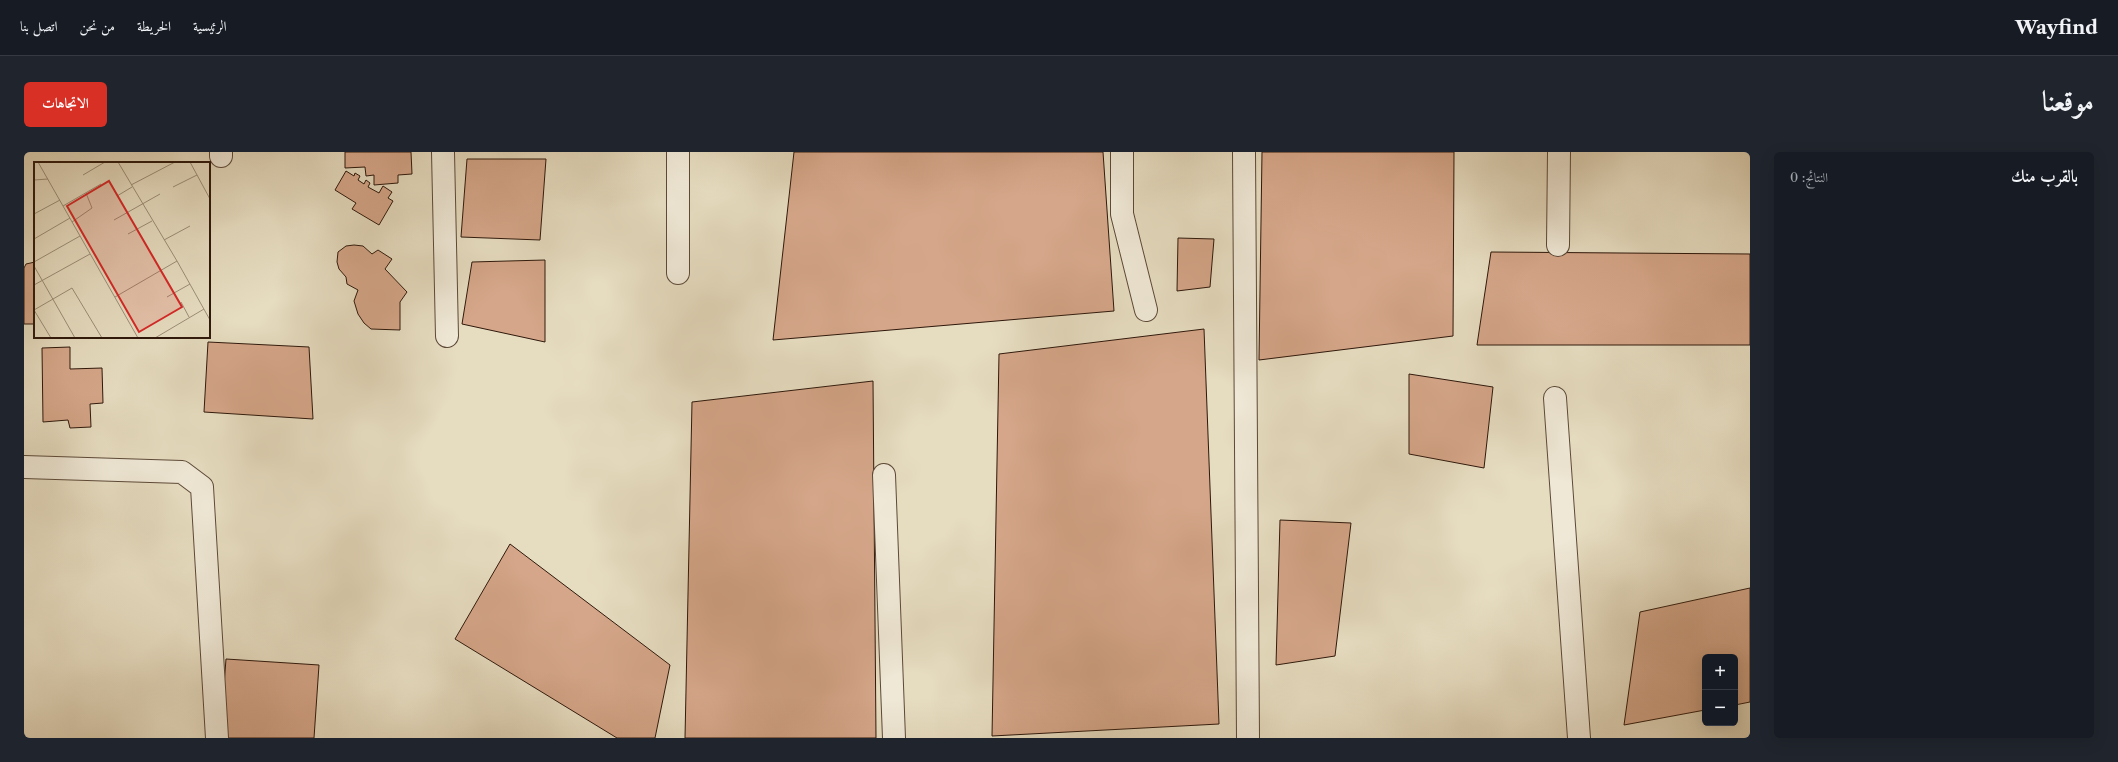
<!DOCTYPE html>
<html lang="ar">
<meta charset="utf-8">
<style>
:root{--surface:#171b24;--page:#20242c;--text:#f1f3f6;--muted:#9ea1a6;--line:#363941;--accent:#d93025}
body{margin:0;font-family:"Libre Caslon Text",Amiri,serif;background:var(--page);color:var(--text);direction:rtl}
.controls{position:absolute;right:12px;bottom:12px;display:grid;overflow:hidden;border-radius:6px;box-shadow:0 4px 16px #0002}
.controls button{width:36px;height:36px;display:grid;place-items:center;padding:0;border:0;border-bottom:1px solid var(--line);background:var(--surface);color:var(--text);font:20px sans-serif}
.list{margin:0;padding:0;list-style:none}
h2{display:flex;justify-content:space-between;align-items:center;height:52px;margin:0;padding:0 16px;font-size:17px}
h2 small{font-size:13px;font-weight:400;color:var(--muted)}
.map{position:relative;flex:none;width:1726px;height:586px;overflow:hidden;direction:ltr;border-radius:6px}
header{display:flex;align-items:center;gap:24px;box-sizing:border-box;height:56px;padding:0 20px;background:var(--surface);border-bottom:1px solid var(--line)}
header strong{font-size:19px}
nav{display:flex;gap:22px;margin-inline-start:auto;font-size:14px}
.intro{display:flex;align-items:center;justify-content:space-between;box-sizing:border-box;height:96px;padding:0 24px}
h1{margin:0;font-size:28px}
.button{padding:10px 18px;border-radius:6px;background:var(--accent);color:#fff;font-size:14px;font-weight:700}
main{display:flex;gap:24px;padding:0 24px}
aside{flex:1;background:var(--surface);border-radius:6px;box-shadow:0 4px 16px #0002}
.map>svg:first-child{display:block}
.building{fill:#d5a689;stroke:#2e180b}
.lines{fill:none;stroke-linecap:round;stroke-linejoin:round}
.minor-casing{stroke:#5c4938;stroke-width:24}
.minor{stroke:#efe8d6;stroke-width:22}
.inset-road{fill:none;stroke:#9c8e78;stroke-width:1}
.view{fill:#d62828;fill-opacity:0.15;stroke:#d62828;stroke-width:2}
.inset-edge{fill:none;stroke:#2e180b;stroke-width:2}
</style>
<header>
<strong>Wayfind</strong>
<nav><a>الرئيسية</a><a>الخريطة</a><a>من نحن</a><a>اتصل بنا</a></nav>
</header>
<div class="intro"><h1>موقعنا</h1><a class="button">الاتجاهات</a></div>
<main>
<aside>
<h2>بالقرب منك<small>النتائج: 0</small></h2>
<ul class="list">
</ul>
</aside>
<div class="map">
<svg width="1726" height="586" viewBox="0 0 1726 586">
<rect width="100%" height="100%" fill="#e6dcc0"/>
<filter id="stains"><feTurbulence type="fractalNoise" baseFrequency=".005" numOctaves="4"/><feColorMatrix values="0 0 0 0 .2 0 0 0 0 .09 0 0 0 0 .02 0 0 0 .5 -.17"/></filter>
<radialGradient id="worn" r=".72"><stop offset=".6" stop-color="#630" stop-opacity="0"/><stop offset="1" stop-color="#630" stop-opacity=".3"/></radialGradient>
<!-- building -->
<g class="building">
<polygon points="321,0 387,0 388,22 374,23 374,31 350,33 350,23 342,24 341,15 321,16"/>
<polygon points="770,0 1079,0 1090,159 749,188"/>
<polygon points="1238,0 1430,0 1429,184 1235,208"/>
<polygon points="443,7 522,7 516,88 437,85"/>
<polygon points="322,19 330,24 331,21 336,24 334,28 340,32 342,28 346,31 344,35 355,41 359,34 368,40 364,46 369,49 355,73 328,57 332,51 311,38"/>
<polygon points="1154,86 1190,87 1186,135 1153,139"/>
<polygon points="330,93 339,94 348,102 354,98 368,107 361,117 383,140 376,150 376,178 347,177 340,171 334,162 330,149 334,138 323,132 322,125 315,117 313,110 314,100 322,94"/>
<polygon points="1467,100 1726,102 1726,193 1453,193"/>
<polygon points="521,108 521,190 438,172 448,110"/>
<polygon points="11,110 11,172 0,172 0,116 2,112"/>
<polygon points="1180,177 1195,572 968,584 975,202"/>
<polygon points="184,190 285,195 289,267 180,260"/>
<polygon points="46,195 46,217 78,216 79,251 66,252 67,275 46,276 44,268 19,270 18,196"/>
<polygon points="1385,222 1469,235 1460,316 1385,302"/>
<polygon points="849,229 852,586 661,586 668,250"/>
<polygon points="1256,368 1327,371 1311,504 1252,513"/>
<polygon points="486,392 646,513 631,586 593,586 431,487"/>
<polygon points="1726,436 1726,550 1711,553 1711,505 1681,505 1681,558 1600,573 1616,460"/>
<polygon points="202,507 295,513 290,586 196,586"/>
</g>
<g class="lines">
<defs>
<g id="minor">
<polyline points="419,0 423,184"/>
<polyline points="1098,0 1098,62 1122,158"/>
<polyline points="1220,0 1224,586"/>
<polyline points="197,4 197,0"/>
<polyline points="1534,93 1535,0"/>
<polyline points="654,121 654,0"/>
<polyline points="1531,246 1555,586"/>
<polyline points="0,315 158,320 178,335 193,586"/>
<polyline points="860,323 870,586"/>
</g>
</defs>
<!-- minor casing -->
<use href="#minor" class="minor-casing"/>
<!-- minor -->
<use href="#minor" class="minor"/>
</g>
<!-- overview -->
<g transform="translate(10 10)">
<rect width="176" height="176" fill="#e6dcc0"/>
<path class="inset-road" d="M4,0l100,176M156,0l20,37M49,13l22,-13M0,18l14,-1M97,23l44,-23M139,25l24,-12M83,34l15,-9M29,44l38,-22M0,52l26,-14M80,58l46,-26M38,60l20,-14 -6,-15M94,72l24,-13M0,77l36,-21M130,78l26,-14M143,99l33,59M0,100l46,-26M0,104l41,72M0,123l56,-31M81,135l62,-36 -59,-99M133,135l23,-13M147,140l8,15M0,148l38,-22 30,50M0,148l17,28M121,176l49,-29"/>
<path class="view" d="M75,19l73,126 -43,25 -72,-126z"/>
<rect width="176" height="176" class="inset-edge"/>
</g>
<rect width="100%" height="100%" filter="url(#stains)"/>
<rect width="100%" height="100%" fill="url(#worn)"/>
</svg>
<div class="controls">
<button>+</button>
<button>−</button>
</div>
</div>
</main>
